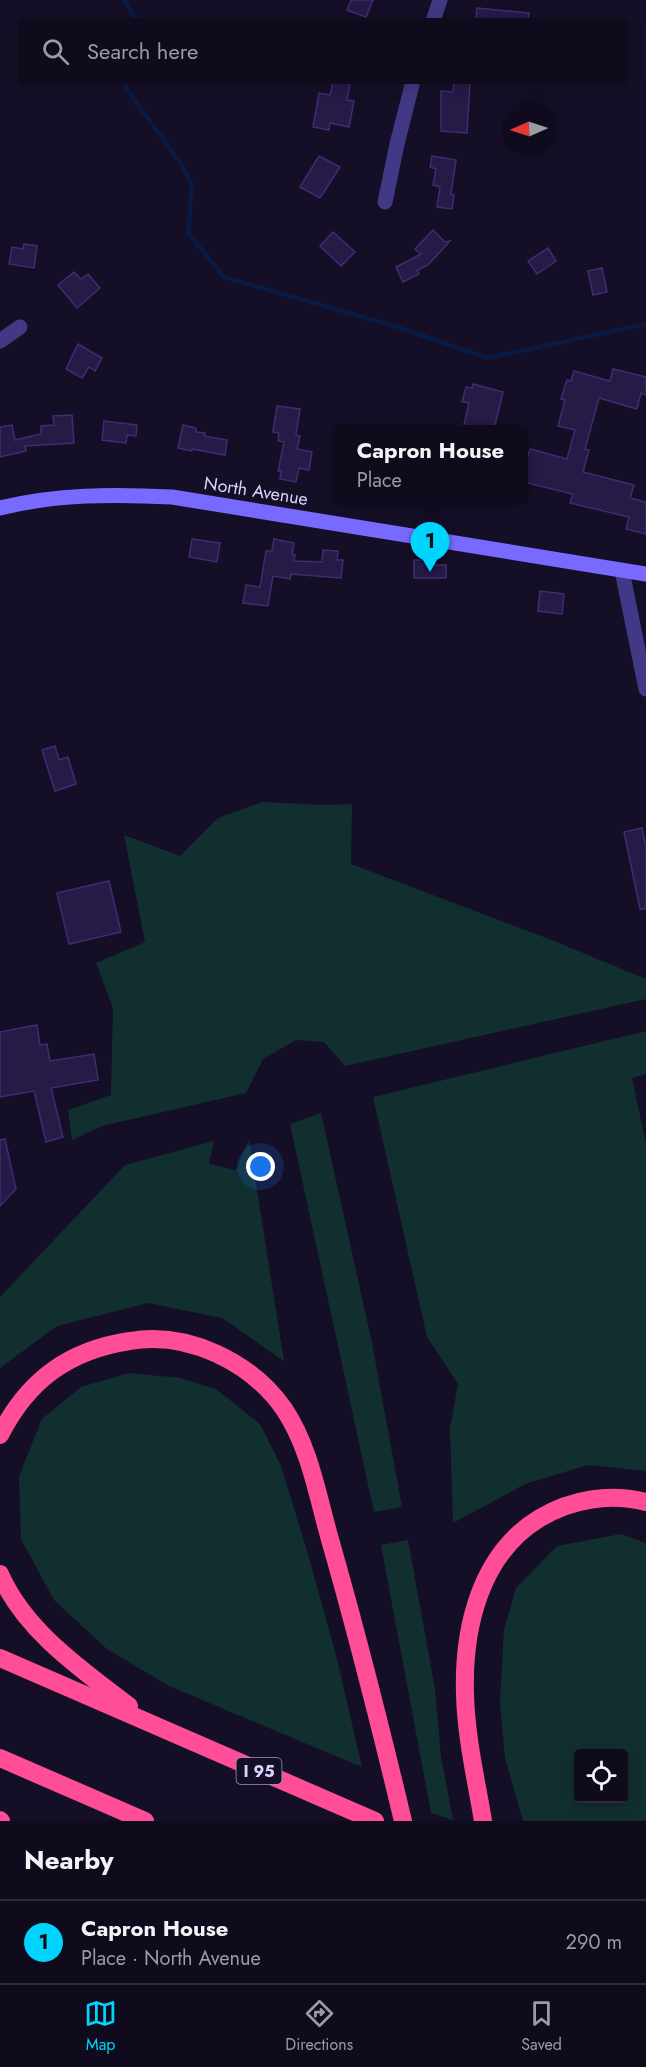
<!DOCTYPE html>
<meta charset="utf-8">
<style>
:root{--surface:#0f0b1c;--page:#1d1929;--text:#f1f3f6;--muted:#9b9ba3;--line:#2f2b3b;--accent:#00d3fe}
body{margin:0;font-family:Jost,sans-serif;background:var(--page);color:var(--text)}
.controls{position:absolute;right:18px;bottom:18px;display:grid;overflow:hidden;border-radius:6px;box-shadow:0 3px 15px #0003}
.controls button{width:54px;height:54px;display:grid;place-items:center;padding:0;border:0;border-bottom:2px solid var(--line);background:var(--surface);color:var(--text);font:30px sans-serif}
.compass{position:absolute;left:502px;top:102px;width:54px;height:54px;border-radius:50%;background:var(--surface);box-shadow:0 3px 15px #0003;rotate:267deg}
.you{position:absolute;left:261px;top:1167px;width:21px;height:21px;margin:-15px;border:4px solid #fff;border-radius:50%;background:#1a73e8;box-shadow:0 0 0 9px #1a73e833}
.badge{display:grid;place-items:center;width:39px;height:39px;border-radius:50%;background:var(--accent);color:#111;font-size:20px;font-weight:700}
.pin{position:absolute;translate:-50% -50px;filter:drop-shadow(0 2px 3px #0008)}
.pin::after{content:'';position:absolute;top:32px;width:21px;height:18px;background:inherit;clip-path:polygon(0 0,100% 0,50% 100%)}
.popup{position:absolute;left:333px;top:425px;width:195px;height:78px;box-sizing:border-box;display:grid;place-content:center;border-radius:6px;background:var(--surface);filter:drop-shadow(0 2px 4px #0005);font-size:20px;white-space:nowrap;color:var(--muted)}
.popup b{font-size:22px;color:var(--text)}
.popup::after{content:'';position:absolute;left:50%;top:100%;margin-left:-12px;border:12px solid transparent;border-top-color:var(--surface)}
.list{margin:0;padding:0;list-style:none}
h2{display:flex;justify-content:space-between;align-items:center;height:78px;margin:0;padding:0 24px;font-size:26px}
h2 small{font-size:20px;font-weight:400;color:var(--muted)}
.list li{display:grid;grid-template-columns:39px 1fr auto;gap:18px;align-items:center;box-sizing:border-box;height:84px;padding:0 24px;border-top:2px solid var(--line)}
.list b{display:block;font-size:22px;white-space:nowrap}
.list p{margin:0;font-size:20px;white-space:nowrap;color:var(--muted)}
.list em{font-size:20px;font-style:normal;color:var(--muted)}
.icon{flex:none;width:33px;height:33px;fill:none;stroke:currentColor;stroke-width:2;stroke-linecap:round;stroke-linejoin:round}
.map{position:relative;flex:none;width:646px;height:1821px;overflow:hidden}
.search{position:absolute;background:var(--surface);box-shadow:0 3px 15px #0003;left:18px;right:18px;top:18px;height:66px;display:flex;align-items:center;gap:15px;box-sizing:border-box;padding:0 21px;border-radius:6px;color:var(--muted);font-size:22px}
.sheet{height:162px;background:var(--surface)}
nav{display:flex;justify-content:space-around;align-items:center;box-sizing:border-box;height:84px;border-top:2px solid var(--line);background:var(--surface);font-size:16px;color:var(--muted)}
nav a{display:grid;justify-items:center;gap:3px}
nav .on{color:var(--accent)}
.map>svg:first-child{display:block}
.green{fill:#122f30;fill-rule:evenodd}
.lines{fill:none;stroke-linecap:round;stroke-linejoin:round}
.stream{stroke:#091b44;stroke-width:4.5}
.building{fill:#261a47;stroke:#3f2c73;stroke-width:1.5}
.minor{stroke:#413985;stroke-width:15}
.secondary{stroke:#786aff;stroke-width:15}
.motorway{stroke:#ff4e97;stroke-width:18}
.labels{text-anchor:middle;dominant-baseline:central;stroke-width:6;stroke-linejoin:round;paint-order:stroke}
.shield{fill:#140f26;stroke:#9f98be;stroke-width:1.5}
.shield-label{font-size:16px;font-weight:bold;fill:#dbd3ff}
.street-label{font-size:18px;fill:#dbd3ff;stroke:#140f26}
</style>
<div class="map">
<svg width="646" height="1821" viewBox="0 0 646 1821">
<rect width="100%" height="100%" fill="#140f26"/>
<!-- green -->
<g class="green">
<polygon points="262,802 326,805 352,804 351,864 549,939 646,979 646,999 345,1066 324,1042 296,1040 263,1059 246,1093 102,1126 72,1140 68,1110 111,1095 113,1008 96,963 145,942 124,835 180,856 218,818"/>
<polygon points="646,1031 646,1074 632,1078 646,1144 646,1471 588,1465 525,1484 453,1523 450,1428 458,1384 427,1337 373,1097"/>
<polygon points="321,1113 372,1343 402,1507 374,1512 290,1124"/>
<polygon points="249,1139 284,1361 222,1318 148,1303 57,1326 0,1368 0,1297 125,1165 214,1141 209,1164 236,1170"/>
<polygon points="129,1373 180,1378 216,1389 260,1424 281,1466 308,1554 337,1659 362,1767 169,1686 107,1649 54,1600 21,1539 19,1476 42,1419 81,1387"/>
<path d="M621,1534l25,9v278h-123l-18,-63 -5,-55 4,-73 12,-42 41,-42zM578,1754h46v44h-46z"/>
<polygon points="408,1540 435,1689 441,1757 453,1820 431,1813 381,1545"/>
</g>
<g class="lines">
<!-- stream -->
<g class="stream">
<polyline points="124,0 137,21"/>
<polyline points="126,81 125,87 182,165 192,185 188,233 224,277 397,327 488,358 646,324"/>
</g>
</g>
<!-- building -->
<g class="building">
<polygon points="351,0 373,0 366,17 347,10"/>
<polygon points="477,8 529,13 528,21 476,21"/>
<polygon points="333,81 350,84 347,100 354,101 349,127 330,123 329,130 313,127 319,93 330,95"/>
<polygon points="454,81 470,81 467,133 441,131 441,91 453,92"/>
<polygon points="319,156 340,167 320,198 300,187"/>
<polygon points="432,156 456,160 451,194 454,195 452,209 437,207 440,187 433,185 436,169 430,167"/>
<polygon points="433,230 445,242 450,241 428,265 417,270 419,274 403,282 396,267 421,254 415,249"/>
<polygon points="333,232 355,252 341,266 320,246"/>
<polygon points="24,244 37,246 34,268 9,264 12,247 23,249"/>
<polygon points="548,248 556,261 537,274 528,261"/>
<polygon points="602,268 607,292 593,295 588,271"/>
<polygon points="74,272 81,279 88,274 100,288 77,308 58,285"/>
<polygon points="78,344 102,358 95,371 89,367 82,378 66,369"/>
<polygon points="613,369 646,377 646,395 641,393 637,409 599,398 585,449 589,450 583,472 634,485 630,498 646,502 646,534 626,529 629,517 570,503 573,494 523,482 523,462 526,463 530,449 567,459 575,430 558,426 565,400 561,399 567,380 571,381 574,371 610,381"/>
<polygon points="473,384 503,392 494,429 463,429 469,403 462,402 466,387 472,388"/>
<polygon points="277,406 300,409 296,435 300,436 297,449 312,452 309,470 299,468 296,482 280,479 281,471 278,471 284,442 278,441 279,433 273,432"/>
<polygon points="72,415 74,443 25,446 26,451 0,457 0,427 12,425 15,440 41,434 41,426 54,425 53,416"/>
<polygon points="104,421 137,425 136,436 127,435 126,443 102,440"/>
<polygon points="183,425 196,428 196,432 205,433 204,436 227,440 225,455 192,449 192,451 178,448"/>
<polygon points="192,539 220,543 217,562 189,557"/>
<polygon points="274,539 294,543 292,555 295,555 294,561 322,562 323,550 338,551 337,560 343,560 341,578 291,574 290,579 273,576 268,606 243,603 246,585 260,587 266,551 272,551"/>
<polygon points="414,560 432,560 432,565 446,565 446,578 414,578"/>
<polygon points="540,591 564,594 562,614 538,611"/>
<polygon points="55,746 59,760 68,757 76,784 55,791 42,750"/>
<polygon points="642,828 646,847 646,909 640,909 624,832"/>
<polygon points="109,881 121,932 69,944 57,893"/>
<polygon points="37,1025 40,1045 47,1044 50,1061 94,1054 98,1080 51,1088 63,1137 46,1142 34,1091 0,1097 0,1032"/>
<polygon points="5,1139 16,1189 0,1206 0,1140"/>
</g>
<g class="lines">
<!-- minor -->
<g class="minor">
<polyline points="433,21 440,0"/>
<polyline points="385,202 397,144 413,81"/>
<polyline points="0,341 20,327"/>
<polyline points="622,571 646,689"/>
</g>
<!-- secondary -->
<path class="secondary" d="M0,508c56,-14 114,-14 172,-11l474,77"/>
<!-- motorway -->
<g class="motorway">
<path d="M0,1435c28,-55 69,-85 130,-94 58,-10 121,21 154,68 25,37 33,84 45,127 27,94 51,189 74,285"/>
<path d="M0,1574c25,57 81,95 129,132"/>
<polyline points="0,1658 375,1821"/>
<polyline points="0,1758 145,1821"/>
<polyline points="0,1820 1,1821"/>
<path d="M483,1821c-7,-42 -17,-84 -18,-127 -2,-66 15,-140 75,-176 32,-19 70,-25 106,-16"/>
</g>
</g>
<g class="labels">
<!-- shield labels -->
<rect class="shield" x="236.5" y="1758" width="45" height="26" rx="4.5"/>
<g class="shield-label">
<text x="259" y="1771">I 95</text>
</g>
<!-- street labels -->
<g class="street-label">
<text transform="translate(256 491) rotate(9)">North Avenue</text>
</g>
</g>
</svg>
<div class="controls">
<button><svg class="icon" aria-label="locate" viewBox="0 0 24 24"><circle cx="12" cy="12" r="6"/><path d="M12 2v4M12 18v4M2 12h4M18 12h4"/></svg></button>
</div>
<svg class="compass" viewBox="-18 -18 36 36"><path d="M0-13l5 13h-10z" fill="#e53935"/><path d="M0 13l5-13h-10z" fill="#9b9ba3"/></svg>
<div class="you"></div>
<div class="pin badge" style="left:430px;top:572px">1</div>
<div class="popup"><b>Capron House</b>Place</div>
<div class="search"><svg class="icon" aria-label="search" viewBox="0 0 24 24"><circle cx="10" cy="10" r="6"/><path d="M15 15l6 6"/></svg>Search here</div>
</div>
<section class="sheet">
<h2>Nearby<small></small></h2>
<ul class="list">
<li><span class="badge">1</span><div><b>Capron House</b><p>Place · North Avenue</p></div><em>290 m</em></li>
</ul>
</section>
<nav>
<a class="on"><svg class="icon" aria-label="map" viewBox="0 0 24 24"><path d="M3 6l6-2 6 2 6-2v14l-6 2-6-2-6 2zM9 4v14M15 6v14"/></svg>Map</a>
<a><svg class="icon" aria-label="directions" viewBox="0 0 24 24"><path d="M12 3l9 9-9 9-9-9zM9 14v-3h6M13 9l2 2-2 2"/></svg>Directions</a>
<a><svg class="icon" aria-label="saved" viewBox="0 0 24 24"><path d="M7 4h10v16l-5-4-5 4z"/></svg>Saved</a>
</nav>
